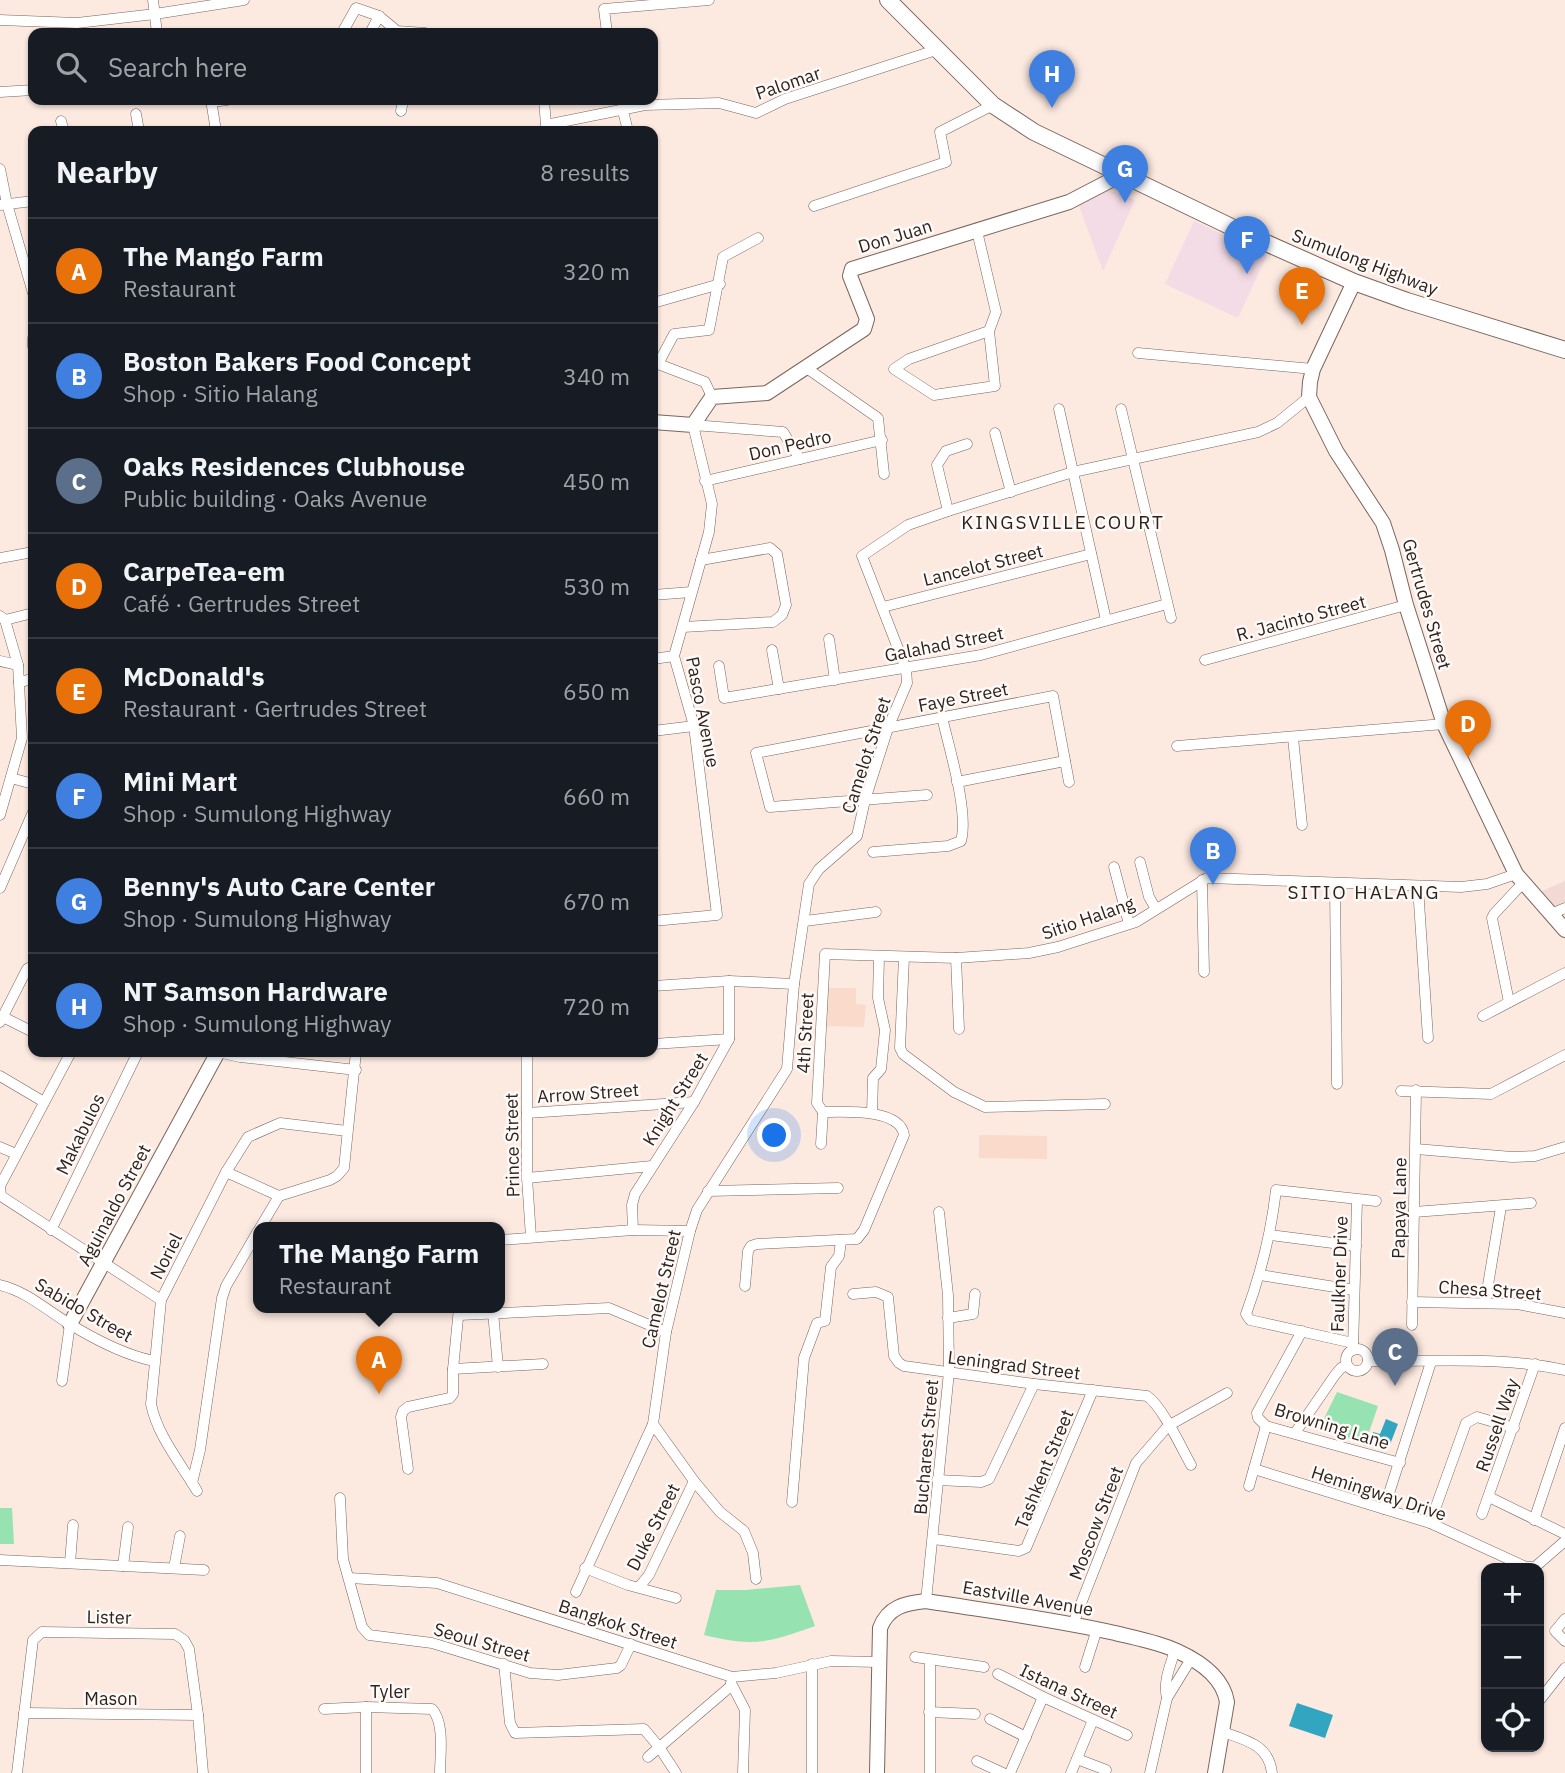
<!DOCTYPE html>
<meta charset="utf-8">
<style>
:root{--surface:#171b24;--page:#20242c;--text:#f1f3f6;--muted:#9ea1a6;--line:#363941;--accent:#b4b19c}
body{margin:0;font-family:"IBM Plex Sans",sans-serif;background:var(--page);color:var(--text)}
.controls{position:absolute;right:21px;bottom:21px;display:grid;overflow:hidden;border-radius:14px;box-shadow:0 2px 5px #0004}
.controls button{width:63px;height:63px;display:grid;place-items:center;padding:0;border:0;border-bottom:2px solid var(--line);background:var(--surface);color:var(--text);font:35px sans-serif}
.you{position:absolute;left:775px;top:1136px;width:24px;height:24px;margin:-18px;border:5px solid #fff;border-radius:50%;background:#1a73e8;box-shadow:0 0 0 10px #1a73e833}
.badge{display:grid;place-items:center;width:46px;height:46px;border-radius:50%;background:var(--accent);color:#fff;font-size:23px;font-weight:700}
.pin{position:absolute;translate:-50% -58px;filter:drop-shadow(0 2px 4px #0008)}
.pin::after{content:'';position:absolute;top:37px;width:24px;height:21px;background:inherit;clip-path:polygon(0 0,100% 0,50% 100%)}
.popup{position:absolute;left:253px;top:1222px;width:252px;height:91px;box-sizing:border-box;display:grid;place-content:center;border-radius:14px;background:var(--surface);filter:drop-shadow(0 2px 5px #0005);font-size:23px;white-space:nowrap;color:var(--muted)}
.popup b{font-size:26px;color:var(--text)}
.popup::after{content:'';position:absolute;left:50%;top:100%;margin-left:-14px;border:14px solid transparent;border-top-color:var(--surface)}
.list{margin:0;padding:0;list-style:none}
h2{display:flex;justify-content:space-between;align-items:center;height:91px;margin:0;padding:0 28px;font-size:30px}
h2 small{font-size:23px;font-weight:400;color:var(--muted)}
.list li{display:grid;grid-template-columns:46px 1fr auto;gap:21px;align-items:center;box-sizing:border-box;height:105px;padding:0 28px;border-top:2px solid var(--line)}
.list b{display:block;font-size:26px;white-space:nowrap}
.list p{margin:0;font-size:23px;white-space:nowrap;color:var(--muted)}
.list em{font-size:23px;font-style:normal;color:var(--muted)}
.icon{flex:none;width:38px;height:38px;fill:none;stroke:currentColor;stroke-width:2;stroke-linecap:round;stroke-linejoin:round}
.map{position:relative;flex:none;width:1565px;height:1773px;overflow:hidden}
.search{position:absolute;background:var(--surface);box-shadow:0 2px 5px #0004;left:28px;top:28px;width:630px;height:77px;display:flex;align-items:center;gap:18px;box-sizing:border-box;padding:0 24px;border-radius:14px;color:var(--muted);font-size:26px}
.panel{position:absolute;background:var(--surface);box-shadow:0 2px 5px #0004;left:28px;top:126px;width:630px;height:931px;border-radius:14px}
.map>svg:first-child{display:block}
.commercial{fill:#f4dce6}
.industrial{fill:#f3d9d3}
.built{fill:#fadacb}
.green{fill:#96e3b1}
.water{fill:#32a6c0}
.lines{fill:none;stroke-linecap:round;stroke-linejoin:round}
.street-casing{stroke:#7a655c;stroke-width:11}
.secondary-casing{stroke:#7a655c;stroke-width:16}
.primary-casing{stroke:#7a655c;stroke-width:18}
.street{stroke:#fff;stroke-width:10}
.secondary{stroke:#fff;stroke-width:14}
.primary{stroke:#fff;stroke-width:16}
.labels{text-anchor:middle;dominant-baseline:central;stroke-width:5;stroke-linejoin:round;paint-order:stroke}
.street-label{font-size:18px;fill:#2c231f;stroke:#fffaf7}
.neighbourhood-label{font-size:19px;letter-spacing:2px;fill:#2c231f;stroke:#fffaf7}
</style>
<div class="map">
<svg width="1565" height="1773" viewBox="0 0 1565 1773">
<rect width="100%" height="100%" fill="#fce9e0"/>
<!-- commercial -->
<g class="commercial">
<polygon points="1109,190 1135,200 1103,271 1079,206"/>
<polygon points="1194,221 1267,255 1238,318 1165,284"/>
</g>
<!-- industrial -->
<polygon class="industrial" points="1565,881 1565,905 1557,908 1542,891"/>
<!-- built -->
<g class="built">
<polygon points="826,988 856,988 856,1004 866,1005 864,1027 823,1026"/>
<polygon points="979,1135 1047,1136 1047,1159 979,1158"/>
</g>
<!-- green -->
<g class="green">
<polygon points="1337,1392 1378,1406 1365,1444 1319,1429"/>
<polygon points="0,1508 12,1508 14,1544 0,1544"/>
<path d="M800,1585l15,41c-48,17 -61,21 -111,9l12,-45h29z"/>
</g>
<!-- water -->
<g class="water">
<polygon points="1386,1419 1398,1424 1389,1447 1370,1440 1373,1432 1380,1434"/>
<polygon points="1297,1703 1333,1715 1325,1738 1289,1726"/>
</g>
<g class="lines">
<defs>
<g id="street">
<polyline points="153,0 157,33"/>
<polyline points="0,20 77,23 155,14 244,0"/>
<polyline points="342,33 356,8 379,16"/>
<polyline points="370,33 379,16 397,31 425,33"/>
<polyline points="607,33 604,9 709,0"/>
<polyline points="0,92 33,90"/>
<polyline points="211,100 216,131"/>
<polyline points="544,100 546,125 645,105 719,103 756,113 785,99 936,50"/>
<polyline points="211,102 227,100"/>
<polyline points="401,111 403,100"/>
<polyline points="623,111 628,131"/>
<polyline points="136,114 139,131"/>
<polyline points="61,121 64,131"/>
<polyline points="0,169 7,204 33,293"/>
<polyline points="0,205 33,201"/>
<polyline points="814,206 946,162 940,132 993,105"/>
<polyline points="977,231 996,312 989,331 909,359 894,369 934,395 995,386 989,331"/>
<polyline points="653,303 720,284"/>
<polyline points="33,338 33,347"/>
<polyline points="1138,353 1313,369"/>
<polyline points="653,362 705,382 712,397"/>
<polyline points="658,364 674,334 709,330 723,257 758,238"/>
<polyline points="805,367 878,418 884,474"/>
<polyline points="1059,409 1106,620"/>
<polyline points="1121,409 1171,618"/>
<polyline points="995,433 1011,492"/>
<polyline points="705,481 882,440"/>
<polyline points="948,511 937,465 946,451 967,444"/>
<polyline points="0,558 33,552"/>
<polyline points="653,595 691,592"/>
<polyline points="883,607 1091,554"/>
<polyline points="0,616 5,620 18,665 22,738 0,815"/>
<polyline points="5,620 33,613"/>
<polyline points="683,627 773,622 782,615 786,605 777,554 770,548 701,560"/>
<polyline points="829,639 835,680"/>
<polyline points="772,650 779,689"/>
<polyline points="653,659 674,656"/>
<polyline points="1205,660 1406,605"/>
<polyline points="0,661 18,665"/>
<polyline points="719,666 724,698 981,655 1167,604"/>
<polyline points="19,682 33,679"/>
<polyline points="653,731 694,726"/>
<polyline points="1293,738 1302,825"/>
<polyline points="1177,746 1444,724"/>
<polyline points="11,778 33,784"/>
<polyline points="957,782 1065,761"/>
<polyline points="927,795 770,807 756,753 1053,696 1069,782"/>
<path d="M873,852l75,-6 13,-5c8,-29 -12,-93 -19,-124"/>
<polyline points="1140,862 1149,897 1156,909"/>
<polyline points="1114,867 1129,924"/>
<polyline points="1202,880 1204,972"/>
<polyline points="1335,883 1337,1084"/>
<polyline points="1418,887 1428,1038"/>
<polyline points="0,888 33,812"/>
<polyline points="1551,914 1565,908"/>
<polyline points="653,921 717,915 694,726 674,656 709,532 712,504 693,425 783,432 800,459"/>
<polyline points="805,921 876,912"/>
<polyline points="904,957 900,1048 903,1054 954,1092 985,1107 1105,1104"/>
<polyline points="956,958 959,1029"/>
<polyline points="653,986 729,981 794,984"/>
<polyline points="1509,1002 1492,918 1494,914 1523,883"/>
<polyline points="1483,1016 1565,973"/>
<polyline points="3,1017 33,1032"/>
<polyline points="0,1022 27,969 33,966"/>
<polyline points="653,1044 729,1039"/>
<polyline points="71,1052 0,1186 1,1196 161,1300"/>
<polyline points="218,1052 240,1057 356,1070"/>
<polyline points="527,1052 527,1178 531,1237"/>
<polyline points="0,1076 44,1102"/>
<polyline points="1401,1091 1491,1094 1565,1055"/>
<polyline points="823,1112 817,1103 825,954 956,958 1029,953 1058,947 1136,922 1207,878 1461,887 1487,884 1516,874"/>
<polyline points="527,1113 694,1102"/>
<polyline points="872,1113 873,1078 881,1069 885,1030 878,998 879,957"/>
<polyline points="821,1144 823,1112"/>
<polyline points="0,1147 16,1154"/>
<polyline points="1416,1149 1512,1157 1535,1156 1565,1147"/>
<polyline points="226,1172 279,1196"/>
<polyline points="527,1178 652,1166"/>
<polyline points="708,1191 838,1188"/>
<polyline points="279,1196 330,1180 337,1176 344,1168 356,1052"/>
<polyline points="1414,1212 1531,1203"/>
<polyline points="260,1228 279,1196"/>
<polyline points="51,1230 138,1052"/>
<polyline points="633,1230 632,1205 635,1194 694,1102 729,1039 729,981"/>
<polyline points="1270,1235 1356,1246"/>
<polyline points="500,1240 633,1230 690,1231"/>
<polyline points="1260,1275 1354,1290"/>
<path d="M0,1285c26,6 45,24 68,38 26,16 56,32 86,38"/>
<path d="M745,1286l3,-35 3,-5 6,-2 100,-5 7,-9 40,-95c-4,-27 -61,-23 -81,-23"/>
<path d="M853,1294l23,-2 12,5 6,59 5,7 5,3 130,18 113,12c15,10 34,51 44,69"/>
<polyline points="1412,1302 1517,1304 1565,1313"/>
<polyline points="1485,1303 1501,1207"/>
<polyline points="459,1308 453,1369 543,1364"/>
<polyline points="493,1312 498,1367"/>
<polyline points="459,1315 609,1308 666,1332"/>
<polyline points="948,1318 973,1314 975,1294"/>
<polyline points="1412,1325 1416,1090"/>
<polyline points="1302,1331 1257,1413 1258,1418 1266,1426 1400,1463"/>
<path d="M1353,1343l-103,-23 -4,-6c15,-41 25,-80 30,-124l100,11"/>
<circle cx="1357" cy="1360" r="11"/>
<polyline points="1353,1350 1357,1200"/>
<path d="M1368,1361c66,1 132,-5 197,9"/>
<polyline points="62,1381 70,1324"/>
<polyline points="653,1424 694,1481 720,1512 744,1531 753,1553 756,1579"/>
<polyline points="1295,1433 1335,1375 1341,1368 1347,1365"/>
<polyline points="408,1469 401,1417 403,1411 408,1407 450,1398 453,1394 453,1369"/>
<polyline points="1254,1469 1430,1523 1526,1567 1535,1567 1565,1541"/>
<polyline points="937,1480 981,1482 989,1479 1034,1384"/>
<polyline points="192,1483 200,1450 222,1298 226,1286 258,1231"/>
<polyline points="1249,1486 1266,1426"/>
<path d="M197,1491c-16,-27 -40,-56 -46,-87l10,-104 65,-128 22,-35 32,-14 67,8"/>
<polyline points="1489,1497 1565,1534"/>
<polyline points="340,1498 343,1559 362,1627 369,1635 432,1643 530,1673 558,1675 617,1668 621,1665 631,1644"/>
<polyline points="792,1502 804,1358 817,1323 825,1321 831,1267 839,1256 841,1241"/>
<polyline points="1384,1509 1431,1362"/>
<polyline points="1482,1514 1535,1364"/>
<polyline points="1534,1520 1565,1428"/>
<polyline points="1430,1523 1466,1423 1477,1417 1514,1428"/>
<polyline points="934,1539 1019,1551 1026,1548 1093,1390"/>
<polyline points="0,1560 204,1570"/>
<polyline points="70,1563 73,1525"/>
<polyline points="123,1566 128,1527"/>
<polyline points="174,1568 180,1536"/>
<polyline points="585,1568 628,1585 676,1598"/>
<polyline points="349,1578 437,1583 732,1677 776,1673 831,1661 878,1662"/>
<polyline points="639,1587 649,1575 694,1481"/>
<polyline points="576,1592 653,1424 666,1332 690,1231 697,1210 787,1069 794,984 809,884 819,869 857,836 865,800 888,728 907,683 906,669 862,556 908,525 948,511 1073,472 1258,432 1277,423 1309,397"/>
<polyline points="926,1601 949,1372 948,1295 939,1212"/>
<polyline points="1565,1619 1555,1631 1565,1641"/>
<polyline points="1073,1624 1136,1463 1168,1426 1227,1393"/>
<polyline points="915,1657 984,1667"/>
<polyline points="504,1664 510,1723 515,1733 644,1729 659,1747 676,1773"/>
<polyline points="812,1664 812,1773"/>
<polyline points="1085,1667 1097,1629"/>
<polyline points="998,1674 1043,1697 1127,1735"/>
<polyline points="731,1683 745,1710 743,1773"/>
<polyline points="1167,1698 1191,1659"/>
<polyline points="1539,1701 1565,1668"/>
<polyline points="366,1707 366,1773"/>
<path d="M324,1709l42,-2 66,2c13,14 8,46 8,64"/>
<polyline points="929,1712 975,1714"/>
<polyline points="24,1713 198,1715"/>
<polyline points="990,1719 1026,1737"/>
<path d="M1223,1732c23,8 46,13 49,41"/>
<polyline points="648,1757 731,1686"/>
<polyline points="1077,1759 1106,1770"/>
<polyline points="977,1761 1003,1773"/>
<polyline points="17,1773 33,1640 42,1632 175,1634 184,1640 189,1649 198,1715 203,1773"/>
<polyline points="930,1773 930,1661"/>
<polyline points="1010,1773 1043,1697"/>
<polyline points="1071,1773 1093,1720"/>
<path d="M1150,1773l17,-75c-4,-17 3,-31 8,-48"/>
</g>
<g id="secondary">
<polyline points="1354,282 1313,369 1310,382 1309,397 1336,451 1383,523 1392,550 1406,605 1444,724 1516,874 1565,930"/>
<polyline points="653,422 693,425 712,397 767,393 864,329 867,319 850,276 852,269 1069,202 1121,175"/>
<polyline points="70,1324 218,1052"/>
<path d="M877,1773l3,-145c8,-21 25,-25 46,-27 63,10 127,18 189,32 20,5 43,9 62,18 22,10 46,26 50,51l-12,71"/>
</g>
<polyline id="primary" points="888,0 993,105 1034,132 1246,234 1354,282 1407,301 1565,350"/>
</defs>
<!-- street casing -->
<use href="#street" class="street-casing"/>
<!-- secondary casing -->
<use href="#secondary" class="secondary-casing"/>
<!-- primary casing -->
<use href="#primary" class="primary-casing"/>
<!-- street -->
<use href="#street" class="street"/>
<!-- secondary -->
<use href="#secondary" class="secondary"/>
<!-- primary -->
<use href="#primary" class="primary"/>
</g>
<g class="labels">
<!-- street labels -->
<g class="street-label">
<text transform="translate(788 83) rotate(-19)">Palomar</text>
<text transform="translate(895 236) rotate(-17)">Don Juan</text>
<text transform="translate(1365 262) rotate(21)">Sumulong Highway</text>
<text transform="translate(790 445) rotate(-13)">Don Pedro</text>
<text transform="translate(983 565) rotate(-14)">Lancelot Street</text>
<text transform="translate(1427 604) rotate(74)">Gertrudes Street</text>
<text transform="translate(1301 618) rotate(-15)">R. Jacinto Street</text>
<text transform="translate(944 644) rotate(-11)">Galahad Street</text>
<text transform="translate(963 697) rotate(-11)">Faye Street</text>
<text transform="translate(703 712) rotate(79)">Pasco Avenue</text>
<text transform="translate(866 755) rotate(-72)">Camelot Street</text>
<text transform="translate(1088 918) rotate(-19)">Sitio Halang</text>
<text transform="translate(805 1033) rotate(-87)">4th Street</text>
<text transform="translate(588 1093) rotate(-4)">Arrow Street</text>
<text transform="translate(675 1099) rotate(-58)">Knight Street</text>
<text transform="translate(80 1134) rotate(-64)">Makabulos</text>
<text transform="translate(512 1145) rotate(-91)">Prince Street</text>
<text transform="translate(114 1205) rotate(-62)">Aguinaldo Street</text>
<text transform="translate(1399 1208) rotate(-89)">Papaya Lane</text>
<text transform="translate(166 1256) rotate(-63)">Noriel</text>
<text transform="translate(1339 1274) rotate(-88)">Faulkner Drive</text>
<text transform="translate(661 1289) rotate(-77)">Camelot Street</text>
<text transform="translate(1490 1290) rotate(4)">Chesa Street</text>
<text transform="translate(84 1310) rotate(30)">Sabido Street</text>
<text transform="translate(1014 1365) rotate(7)">Leningrad Street</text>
<text transform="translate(1497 1425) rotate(-71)">Russell Way</text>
<text transform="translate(1332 1426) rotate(17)">Browning Lane</text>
<text transform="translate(926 1447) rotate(-85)">Bucharest Street</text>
<text transform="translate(1044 1469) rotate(-68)">Tashkent Street</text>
<text transform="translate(1379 1493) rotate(18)">Hemingway Drive</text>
<text transform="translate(1096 1523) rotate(-69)">Moscow Street</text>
<text transform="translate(653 1527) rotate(-63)">Duke Street</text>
<text transform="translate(1028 1598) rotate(10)">Eastville Avenue</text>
<text transform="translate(109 1617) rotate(1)">Lister</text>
<text transform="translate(618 1624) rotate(18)">Bangkok Street</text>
<text transform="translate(482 1642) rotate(16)">Seoul Street</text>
<text x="390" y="1691">Tyler</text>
<text transform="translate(1069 1691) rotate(25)">Istana Street</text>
<text x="111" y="1698">Mason</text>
</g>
<!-- neighbourhood labels -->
<g class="neighbourhood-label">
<text x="1063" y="522">KINGSVILLE COURT</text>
<text x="1364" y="892">SITIO HALANG</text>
</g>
</g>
</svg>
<div class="controls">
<button>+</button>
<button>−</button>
<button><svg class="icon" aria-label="locate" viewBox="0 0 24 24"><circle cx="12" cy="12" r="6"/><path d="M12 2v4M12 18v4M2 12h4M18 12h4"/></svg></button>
</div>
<div class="you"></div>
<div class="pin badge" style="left:379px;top:1394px;background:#e8710a">A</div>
<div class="popup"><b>The Mango Farm</b>Restaurant</div>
<div class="pin badge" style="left:1213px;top:885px;background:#3f7fe0">B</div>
<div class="pin badge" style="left:1395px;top:1386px;background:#5c6f8a">C</div>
<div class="pin badge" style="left:1468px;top:758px;background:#e8710a">D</div>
<div class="pin badge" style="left:1302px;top:325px;background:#e8710a">E</div>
<div class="pin badge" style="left:1247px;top:274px;background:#3f7fe0">F</div>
<div class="pin badge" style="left:1125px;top:203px;background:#3f7fe0">G</div>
<div class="pin badge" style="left:1052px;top:108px;background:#3f7fe0">H</div>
<div class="search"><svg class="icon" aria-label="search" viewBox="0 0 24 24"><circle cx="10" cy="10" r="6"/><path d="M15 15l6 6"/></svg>Search here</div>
<section class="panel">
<h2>Nearby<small>8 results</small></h2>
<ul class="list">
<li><span class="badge" style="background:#e8710a">A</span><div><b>The Mango Farm</b><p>Restaurant</p></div><em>320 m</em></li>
<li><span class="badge" style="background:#3f7fe0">B</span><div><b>Boston Bakers Food Concept</b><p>Shop · Sitio Halang</p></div><em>340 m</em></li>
<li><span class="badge" style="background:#5c6f8a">C</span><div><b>Oaks Residences Clubhouse</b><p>Public building · Oaks Avenue</p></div><em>450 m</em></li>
<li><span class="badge" style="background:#e8710a">D</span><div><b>CarpeTea-em</b><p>Café · Gertrudes Street</p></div><em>530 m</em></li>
<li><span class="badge" style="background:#e8710a">E</span><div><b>McDonald's</b><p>Restaurant · Gertrudes Street</p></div><em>650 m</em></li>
<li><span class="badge" style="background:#3f7fe0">F</span><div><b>Mini Mart</b><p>Shop · Sumulong Highway</p></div><em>660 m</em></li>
<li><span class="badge" style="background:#3f7fe0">G</span><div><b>Benny's Auto Care Center</b><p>Shop · Sumulong Highway</p></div><em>670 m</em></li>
<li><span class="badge" style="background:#3f7fe0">H</span><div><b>NT Samson Hardware</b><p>Shop · Sumulong Highway</p></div><em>720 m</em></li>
</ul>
</section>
</div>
